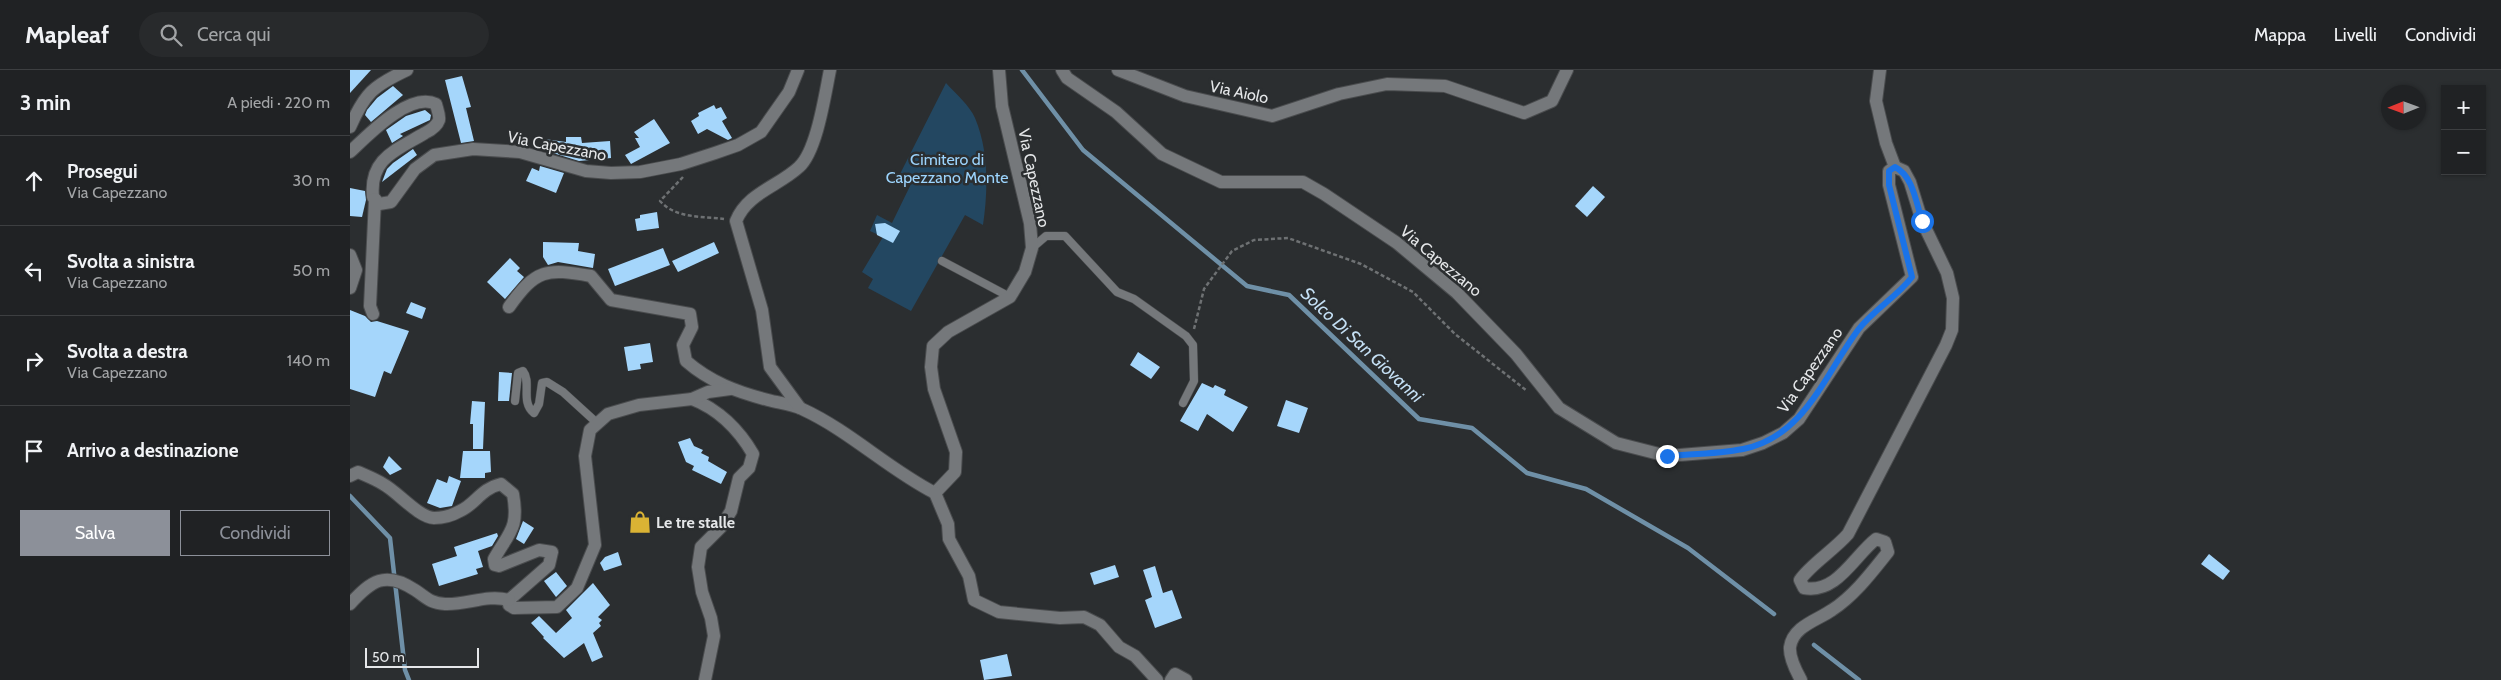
<!DOCTYPE html>
<html lang="it">
<meta charset="utf-8">
<style>
:root{--surface:#202224;--page:#282a2c;--text:#f1f3f6;--muted:#a2a4a6;--line:#3d3f41;--accent:#8c9099}
body{margin:0;font-family:Cabin,sans-serif;background:var(--page);color:var(--text)}
.controls{position:absolute;right:15px;top:15px;display:grid;overflow:hidden;border-radius:0px;box-shadow:0 1px 4px #0004}
.controls button{width:45px;height:45px;display:grid;place-items:center;padding:0;border:0;border-bottom:1px solid var(--line);background:var(--surface);color:var(--text);font:25px sans-serif}
.compass{position:absolute;left:2031px;top:15px;width:45px;height:45px;border-radius:50%;background:var(--surface);box-shadow:0 1px 4px #0004;rotate:269deg}
.scale{position:absolute;left:15px;bottom:12px;width:114px;box-sizing:border-box;padding-left:5px;border:2px solid #e5e7e9;border-top:0;font-size:14px;line-height:18px;white-space:nowrap;color:#e5e7e9;-webkit-text-stroke:4px #2b2e30;paint-order:stroke}
.stop{position:absolute;width:15px;height:15px;margin:-11px;border:4px solid #1a73e8;border-radius:50%;background:#fff}
.stop.end{background:#1a73e8;border-color:#fff;box-shadow:0 1px 5px #0008}
.list{margin:0;padding:0;list-style:none}
h2{display:flex;justify-content:space-between;align-items:center;height:65px;margin:0;padding:0 20px;font-size:21px}
h2 small{font-size:16px;font-weight:400;color:var(--muted)}
.list li{display:grid;grid-template-columns:32px 1fr auto;gap:15px;align-items:center;box-sizing:border-box;height:90px;padding:0 20px;border-top:1px solid var(--line)}
.list b{display:block;font-size:19px;white-space:nowrap}
.list p{margin:0;font-size:16px;white-space:nowrap;color:var(--muted)}
.list em{font-size:16px;font-style:normal;color:var(--muted)}
.actions{display:flex;gap:10px;padding:15px 20px}
.actions a{flex:1;padding:11px 0;border:1px solid var(--accent);border-radius:0px;text-align:center;font-size:18px;color:var(--accent)}
.actions .main{background:var(--accent);color:#fff}
.icon{flex:none;width:28px;height:28px;fill:none;stroke:currentColor;stroke-width:2;stroke-linecap:round;stroke-linejoin:round}
.map{position:relative;flex:none;width:2151px;height:610px;overflow:hidden}
header{display:flex;align-items:center;gap:30px;box-sizing:border-box;height:70px;padding:0 25px;background:var(--surface);border-bottom:1px solid var(--line)}
header strong{font-size:24px}
nav{display:flex;gap:28px;margin-inline-start:auto;font-size:18px}
.search{width:350px;height:45px;background:var(--page);display:flex;align-items:center;gap:12px;box-sizing:border-box;padding:0 18px;border-radius:28px;color:var(--muted);font-size:19px}
main{display:flex}
aside{flex:1;background:var(--surface)}
.map>svg:first-child{display:block}
.green{fill:#234761}
.lines{fill:none;stroke-linecap:round;stroke-linejoin:round}
.stream{stroke:#6f90a7;stroke-width:4.5}
.building{fill:#a5d6fb}
.lane-casing{stroke:#4a4c4e;stroke-width:9}
.street-casing{stroke:#4a4c4e;stroke-width:14}
.path{stroke:#6e7173;stroke-width:2.5;stroke-dasharray:4 2.5;stroke-linecap:butt}
.lane{stroke:#75787b;stroke-width:8}
.street{stroke:#75787b;stroke-width:12}
.route{stroke:#1a73e8;stroke-width:6}
.labels{text-anchor:middle;dominant-baseline:central;stroke-width:5;stroke-linejoin:round;paint-order:stroke}
.street-label{font-size:16px;fill:#e5e7e9;stroke:#2b2e30}
.park-label{font-size:16px;fill:#9cd4fd;stroke:#2b2e30}
.poi-label{font-size:16px;font-weight:bold;fill:#e5e7e9;stroke:#2b2e30;text-anchor:start}
.water-label{font-size:18px;font-style:italic;fill:#c4dff4;stroke:#2b2e30}
</style>
<header>
<strong>Mapleaf</strong>
<div class="search"><svg class="icon" aria-label="search" viewBox="0 0 24 24"><circle cx="10" cy="10" r="6"/><path d="M15 15l6 6"/></svg>Cerca qui</div>
<nav><a>Mappa</a><a>Livelli</a><a>Condividi</a></nav>
</header>
<main>
<aside>
<h2>3 min<small>A piedi · 220 m</small></h2>
<ul class="list">
<li><svg class="icon" aria-label="ahead" viewBox="0 0 24 24"><path d="M12 20V5M6 11l6-6 6 6"/></svg><div><b>Prosegui</b><p>Via Capezzano</p></div><em>30 m</em></li>
<li><svg class="icon" aria-label="left" viewBox="0 0 24 24"><path d="M17 20v-9H6M10 6l-5 5 5 5"/></svg><div><b>Svolta a sinistra</b><p>Via Capezzano</p></div><em>50 m</em></li>
<li><svg class="icon" aria-label="right" viewBox="0 0 24 24"><path d="M7 20v-9h11M14 6l5 5-5 5"/></svg><div><b>Svolta a destra</b><p>Via Capezzano</p></div><em>140 m</em></li>
<li><svg class="icon" aria-label="arrive" viewBox="0 0 24 24"><path d="M6 21V4h12l-3 4 3 4H6"/></svg><div><b>Arrivo a destinazione</b></div></li>
</ul>
<div class="actions"><a class="main">Salva</a><a>Condividi</a></div>
</aside>
<div class="map">
<svg width="2151" height="610" viewBox="0 0 2151 610">
<rect width="100%" height="100%" fill="#2b2e30"/>
<!-- green -->
<path class="green" d="M596,13c9,10 24,23 29,35 14,33 13,73 8,107l-18,-10 -54,96 -43,-23 5,-9 -11,-7 21,-35 -13,-6 7,-16 15,8 19,-39 -12,-8z"/>
<g class="lines">
<!-- stream -->
<g class="stream">
<polyline points="672,0 733,80 897,216 939,225 1069,349 1122,358 1177,403 1236,419 1338,478 1424,544"/>
<polyline points="0,426 40,468 55,600 59,610"/>
<polyline points="1464,575 1509,610"/>
</g>
</g>
<!-- building -->
<g class="building">
<polygon points="0,0 21,0 0,23"/>
<polygon points="112,6 121,37 116,38 124,71 111,73 95,10"/>
<polygon points="43,16 53,25 21,52 15,45 17,40 27,28"/>
<polygon points="364,35 366,39 371,37 377,48 372,51 382,68 378,70 357,59 348,64 341,51 349,46 348,43"/>
<polygon points="75,40 81,45 80,50 50,64 53,66 42,73 36,60 56,46"/>
<polygon points="304,49 320,73 281,94 275,85 290,77 285,68 289,68 284,62"/>
<polygon points="216,67 231,67 232,73 260,71 261,88 229,91 193,80 194,69 216,72"/>
<polygon points="63,79 67,85 32,112 37,99 43,93"/>
<polygon points="190,96 214,103 206,123 176,111 182,98 189,101"/>
<polygon points="1243,116 1255,127 1237,147 1225,136"/>
<polygon points="0,118 15,121 16,130 12,147 0,146"/>
<polygon points="307,142 309,158 287,161 285,149 290,148 290,145"/>
<polygon points="535,153 550,161 543,173 527,165 525,154"/>
<polygon points="193,172 229,173 228,181 245,184 243,198 208,192 198,195 193,187"/>
<polygon points="364,172 369,183 328,202 322,191"/>
<polygon points="313,178 320,195 265,216 258,199"/>
<polygon points="160,188 170,198 167,201 174,207 155,229 137,212"/>
<polygon points="61,232 76,238 72,249 56,243"/>
<polygon points="0,240 15,246 21,252 27,251 59,261 41,304 34,301 25,327 0,319"/>
<polygon points="300,273 303,292 290,294 291,299 278,301 274,277"/>
<polygon points="788,282 810,297 801,309 780,295"/>
<polygon points="149,302 162,303 159,331 148,331"/>
<polygon points="852,313 863,318 865,315 876,320 874,325 898,337 883,362 857,344 848,361 830,351"/>
<polygon points="936,330 958,338 949,363 927,356"/>
<polygon points="122,331 135,332 133,379 123,379 123,354 120,354"/>
<polygon points="340,368 344,376 353,380 351,383 359,387 358,391 377,402 371,414 342,400 344,396 336,392 328,372"/>
<polygon points="113,381 140,381 141,402 135,403 135,408 110,408"/>
<polygon points="39,386 52,399 40,405 33,397"/>
<polygon points="99,406 111,411 102,436 90,438 77,433 87,409 97,413"/>
<polygon points="173,451 184,458 174,474 166,469"/>
<polygon points="147,463 148,466 142,476 128,481 133,497 126,499 128,504 89,516 82,494 107,486 104,477"/>
<polygon points="268,482 272,495 254,501 250,493 255,487"/>
<polygon points="1859,484 1880,501 1873,510 1851,494"/>
<polygon points="765,495 769,507 744,515 740,503"/>
<polygon points="805,496 813,523 822,520 832,548 805,558 795,530 802,527 793,500"/>
<polygon points="206,502 217,516 206,527 194,511"/>
<polygon points="243,513 260,535 248,547 252,550 249,553 251,556 243,563 253,587 242,592 234,573 214,588 193,568 194,567 181,553 189,546 206,563 222,548 216,540"/>
<polygon points="657,584 662,606 634,610 630,590"/>
</g>
<g class="lines">
<defs>
<g id="lane">
<polyline points="682,178 696,166 715,166 767,222 784,229 836,266 843,275 844,311 833,333"/>
<polyline points="592,191 660,227"/>
<path d="M165,331l3,-28 5,-2c9,11 -3,31 11,42l5,-9 3,-21 5,-1 16,10 34,31"/>
</g>
<g id="street">
<path d="M712,0l5,8 49,34 46,42 59,28h82l21,12 73,49 60,50 59,61 43,54 57,35 51,13 75,-6 21,-7 20,-10 16,-14 60,-91 53,-51 -23,-92v-14l6,-4 9,4 6,11 12,39 25,52 6,25 -1,32 -6,15 -98,189c-14,16 -38,31 -48,46l4,8c33,6 50,-32 72,-49l9,3 3,10c-16,20 -34,44 -56,58 -14,10 -39,16 -42,37 -1,10 6,24 11,33"/>
<polyline points="768,0 835,26 922,46 989,24 1037,14 1095,16 1174,43 1202,31 1217,0"/>
<polyline points="1530,0 1526,31 1536,73 1545,97"/>
<path d="M0,57c15,-34 23,-41 57,-57"/>
<path d="M0,82c18,-17 60,-61 86,-48 1,5 4,11 3,16 -2,6 -8,10 -14,13 -28,17 -56,25 -52,64l6,7 12,-2 24,-33 19,-14 39,-6 47,3 66,19 25,2 29,-1 41,-8 34,-11 23,-8 23,-13 28,-40 9,-22"/>
<polyline points="0,185 6,200 0,218"/>
<path d="M159,237c27,-38 37,-39 82,-31l20,24 79,14 2,13 -9,18 3,16c24,21 51,31 82,39 11,3 24,4 34,9 48,22 86,60 133,84l20,-21 1,-20 -22,-63 -3,-22 2,-21 15,-14 62,-35 15,-25 7,-24 -2,-25 -28,-117 -3,-36"/>
<polyline points="23,244 20,236 25,129"/>
<path d="M342,329c26,10 47,31 61,55l-4,14 -10,10 -8,33 -10,16 -20,20 -3,20 4,25 9,26 3,18 -9,44"/>
<path d="M450,338l-30,-41 -8,-57 -26,-89c11,-28 43,-35 63,-54 18,-16 26,-73 31,-97"/>
<path d="M0,406l8,-4c9,4 17,7 25,12 15,8 35,33 51,34 8,0 19,-3 26,-7 16,-7 20,-22 41,-27l12,10c6,34 -3,37 -19,65l1,6 4,1 40,-16 13,2 -3,13 -40,35v5l5,3 43,-1 20,-19 18,-43 -10,-89 5,-26 18,-16 31,-9 53,-6 16,-7 22,-3"/>
<polyline points="585,423 598,454 599,469 619,506 624,530 649,542 710,548 734,547 750,555 769,577 785,586 807,610"/>
<path d="M0,534c21,-23 35,-34 65,-14 11,7 14,13 30,14 22,1 42,-10 64,-4"/>
<polyline points="821,610 825,604 836,610"/>
</g>
</defs>
<!-- lane casing -->
<use href="#lane" class="lane-casing"/>
<!-- street casing -->
<use href="#street" class="street-casing"/>
<!-- path -->
<g class="path">
<path d="M333,107l-23,24c16,18 43,15 64,18"/>
<polyline points="844,259 854,219 882,181 904,170 938,168 1011,194 1063,222 1105,264 1177,321"/>
</g>
<!-- lane -->
<use href="#lane" class="lane"/>
<!-- street -->
<use href="#street" class="street"/>
</g>
<g class="lines">
<!-- route -->
<path class="route" d="M1317,386c25,-2 51,-2 76,-7 61,-12 81,-73 115,-119 15,-20 39,-33 54,-53l-23,-92v-14l6,-4c18,9 21,35 27,54"/>
</g>
<!-- icons -->
<defs>
<symbol id="shop-bare" viewBox="-9 -9 18 18"><path d="M-5-2.5h2.3a2.7 3.5 0 0 1 5.4 0H5L5.5 6h-11ZM-1.5-2.5h3a1.5 2.3 0 0 0-3 0Z" fill="#dab334" stroke="#2b2e30" stroke-width="2.5" paint-order="stroke"/></symbol>
</defs>
<g fill-rule="evenodd">
<use href="#shop-bare" x="274" y="436" width="32" height="32"/>
</g>
<g class="labels">
<!-- street labels -->
<g class="street-label">
<text transform="translate(889 22) rotate(12)">Via Aiolo</text>
<text transform="translate(207 76) rotate(11)">Via Capezzano</text>
<text transform="translate(684 108) rotate(78)">Via Capezzano</text>
<text transform="translate(1091 191) rotate(40)">Via Capezzano</text>
<text transform="translate(1460 300) rotate(-55)">Via Capezzano</text>
</g>
<!-- park labels -->
<g class="park-label">
<text x="597" y="89">Cimitero di<tspan x="597" dy="18">Capezzano Monte</tspan></text>
</g>
<!-- poi labels -->
<g class="poi-label">
<text x="306" y="452">Le tre stalle</text>
</g>
<!-- water labels -->
<g class="water-label">
<text transform="translate(1012 275) rotate(43)">Solco Di San Giovanni</text>
</g>
</g>
</svg>
<div class="controls">
<button>+</button>
<button>−</button>
</div>
<svg class="compass" viewBox="-18 -18 36 36"><path d="M0-13l5 13h-10z" fill="#e53935"/><path d="M0 13l5-13h-10z" fill="#a2a4a6"/></svg>
<div class="scale">50 m</div>
<div class="stop" style="left:1572px;top:151px"></div>
<div class="stop end" style="left:1317px;top:386px"></div>
</div>
</main>
